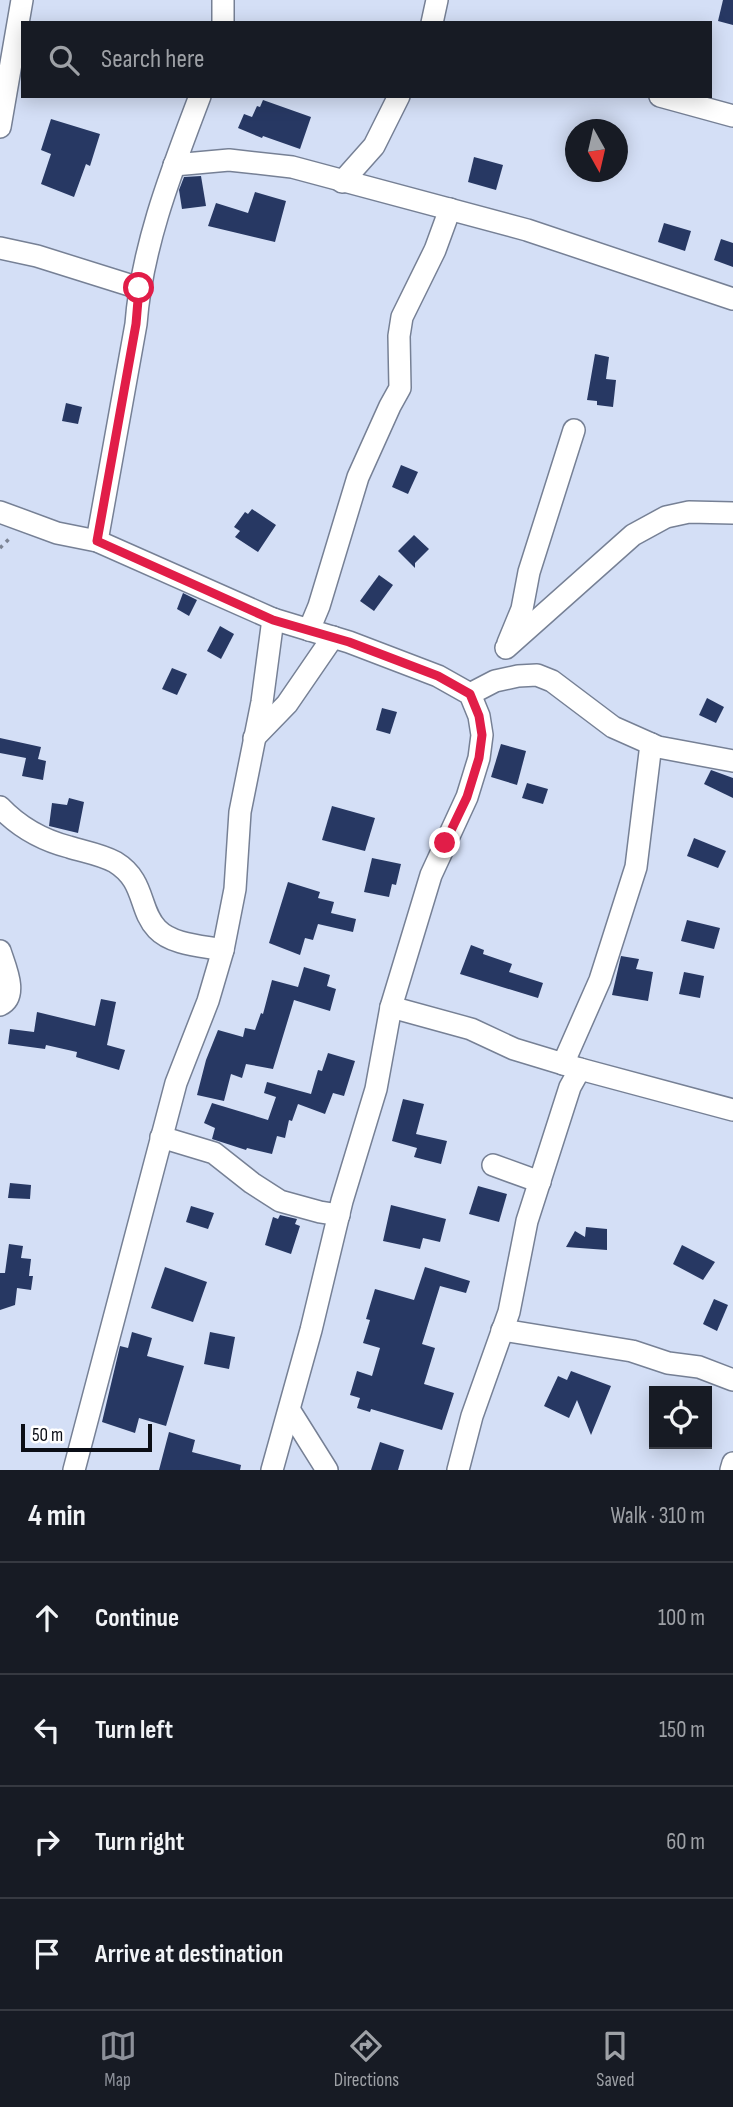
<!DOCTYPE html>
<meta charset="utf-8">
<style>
:root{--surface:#171b24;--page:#242831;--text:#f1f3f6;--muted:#9ea1a6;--line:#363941;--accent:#8c9099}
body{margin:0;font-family:"Sofia Sans Condensed",sans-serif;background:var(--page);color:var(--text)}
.controls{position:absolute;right:21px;bottom:21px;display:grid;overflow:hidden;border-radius:0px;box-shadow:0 4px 18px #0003}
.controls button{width:63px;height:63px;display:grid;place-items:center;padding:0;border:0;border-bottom:2px solid var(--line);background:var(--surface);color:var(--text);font:35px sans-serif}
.compass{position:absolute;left:565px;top:119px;width:63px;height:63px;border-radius:50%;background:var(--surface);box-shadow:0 4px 18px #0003;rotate:172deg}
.scale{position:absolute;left:21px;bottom:18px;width:131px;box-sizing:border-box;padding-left:7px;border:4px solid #0b0e16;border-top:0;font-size:19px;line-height:24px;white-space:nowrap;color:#0b0e16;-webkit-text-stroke:5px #fff;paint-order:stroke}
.stop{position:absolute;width:21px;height:21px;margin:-16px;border:5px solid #e11d48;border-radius:50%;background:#fff}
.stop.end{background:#e11d48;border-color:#fff;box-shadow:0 2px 7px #0008}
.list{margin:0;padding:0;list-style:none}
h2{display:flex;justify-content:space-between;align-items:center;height:91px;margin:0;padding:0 28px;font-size:30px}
h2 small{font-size:23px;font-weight:400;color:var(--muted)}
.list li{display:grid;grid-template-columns:46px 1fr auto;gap:21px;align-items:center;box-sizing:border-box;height:112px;padding:0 28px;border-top:2px solid var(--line)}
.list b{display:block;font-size:26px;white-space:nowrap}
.list em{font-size:23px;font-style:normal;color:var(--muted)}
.icon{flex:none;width:38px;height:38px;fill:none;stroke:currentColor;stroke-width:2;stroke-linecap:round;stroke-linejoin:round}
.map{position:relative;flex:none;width:733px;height:1470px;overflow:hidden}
.search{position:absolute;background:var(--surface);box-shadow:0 4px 18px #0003;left:21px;right:21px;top:21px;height:77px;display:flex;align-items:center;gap:18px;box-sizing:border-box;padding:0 24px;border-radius:0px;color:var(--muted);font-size:26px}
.sheet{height:539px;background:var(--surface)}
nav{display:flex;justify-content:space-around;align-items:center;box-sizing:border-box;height:98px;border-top:2px solid var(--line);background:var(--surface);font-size:19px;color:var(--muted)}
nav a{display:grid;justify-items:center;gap:4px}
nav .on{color:var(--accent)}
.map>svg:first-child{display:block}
.building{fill:#273863}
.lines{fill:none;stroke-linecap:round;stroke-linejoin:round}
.minor-casing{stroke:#768095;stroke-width:24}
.path{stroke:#7c8494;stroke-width:3.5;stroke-dasharray:3.5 5;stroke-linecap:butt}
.minor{stroke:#fff;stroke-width:21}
.route{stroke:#e11d48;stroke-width:9}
</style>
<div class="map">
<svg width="733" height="1470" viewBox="0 0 733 1470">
<rect width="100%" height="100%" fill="#d4dff6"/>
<!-- building -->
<g class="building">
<polygon points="723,0 733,0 733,25 718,21"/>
<polygon points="263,100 311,117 300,149 263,136 262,138 238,128 244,114 252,117 257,106 260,107"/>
<polygon points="51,119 100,134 90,166 86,164 74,197 41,184 51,154 41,150"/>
<polygon points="474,157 503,165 496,190 468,182"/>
<polygon points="201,176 206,206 182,209 179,190 184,177"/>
<polygon points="255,192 286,201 275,242 208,226 216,203 248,213"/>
<polygon points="664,223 691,231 685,251 658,242"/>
<polygon points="721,239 733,243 733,267 714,260"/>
<polygon points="595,354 609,357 606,379 616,380 613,407 597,405 597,401 587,400"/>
<polygon points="66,403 82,407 78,424 62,421"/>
<polygon points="401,465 418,472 408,494 392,487"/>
<polygon points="252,509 276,525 258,552 235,537 240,531 234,527 245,512 248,514"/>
<polygon points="414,535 429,549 415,563 415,568 398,551"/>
<polygon points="379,575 393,585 374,611 360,601"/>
<polygon points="183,593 197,600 189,616 177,609"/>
<polygon points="220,626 234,634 221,659 207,651"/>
<polygon points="172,668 187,674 177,695 162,689"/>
<polygon points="707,698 724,707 716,723 699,715"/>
<polygon points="382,708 397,712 390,734 376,730"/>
<polygon points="0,738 41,747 38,759 46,761 43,780 22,776 26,758 0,753"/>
<polygon points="501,744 526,751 517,785 491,777"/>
<polygon points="711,770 733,778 733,798 704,784"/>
<polygon points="527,783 548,789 543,804 522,798"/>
<polygon points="69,798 84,802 78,833 49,826 52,803 67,805"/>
<polygon points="332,806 375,818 365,851 322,840"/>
<polygon points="694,838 726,851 718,868 687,856"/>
<polygon points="372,858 401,864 396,885 392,884 389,897 364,892"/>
<polygon points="288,882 320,892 318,898 334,902 331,913 356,919 353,932 318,924 313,940 305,938 300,955 269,943"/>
<polygon points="687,920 720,928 714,949 681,941"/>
<polygon points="471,945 484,950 483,954 512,964 509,972 543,983 538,998 460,974"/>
<polygon points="621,956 639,959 636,969 653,972 648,1001 612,995"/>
<polygon points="304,967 330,975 327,986 336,989 330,1011 294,1000 273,1069 246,1064 242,1078 231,1074 224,1101 197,1095 206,1060 218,1030 243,1037 245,1028 255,1030 261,1013 263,1014 272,980 298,987"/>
<polygon points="684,972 704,976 700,998 679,994"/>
<polygon points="101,999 116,1002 107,1045 125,1050 119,1070 76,1057 77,1052 46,1045 45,1049 8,1044 10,1029 34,1032 37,1012 95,1026"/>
<polygon points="328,1053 355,1061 344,1096 333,1093 325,1114 298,1104 292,1121 289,1120 285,1138 277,1136 272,1154 247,1148 246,1150 212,1139 215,1128 204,1123 212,1103 268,1120 276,1097 264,1093 267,1082 311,1094 318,1070 322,1071"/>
<polygon points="403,1099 424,1104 416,1134 447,1141 441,1164 414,1157 417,1148 392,1141"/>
<polygon points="10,1183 31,1185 30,1199 8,1198"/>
<polygon points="478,1186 507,1194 499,1222 469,1214"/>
<polygon points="391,1205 446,1219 440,1242 423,1238 420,1249 383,1241"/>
<polygon points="191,1206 214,1213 208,1229 186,1222"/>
<polygon points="280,1215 297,1219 295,1224 300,1226 291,1254 265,1245 273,1217 278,1219"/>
<polygon points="586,1227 607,1229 607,1250 566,1247 575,1231 585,1237"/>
<polygon points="9,1244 23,1246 21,1258 31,1259 29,1276 33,1276 31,1290 17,1288 15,1305 0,1310 0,1273 5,1273"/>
<polygon points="682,1245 715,1262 703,1280 673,1264"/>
<polygon points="165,1267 207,1282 193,1322 151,1308"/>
<polygon points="425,1267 470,1281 466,1293 440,1286 422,1344 435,1348 424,1384 454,1393 442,1430 371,1409 370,1412 357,1408 360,1398 350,1395 357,1371 372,1376 380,1348 363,1343 370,1320 366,1319 375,1289 414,1300"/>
<polygon points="714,1299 728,1305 717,1331 703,1324"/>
<polygon points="132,1332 152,1338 147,1356 184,1366 166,1426 139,1418 135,1433 102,1422 120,1346 128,1348"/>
<polygon points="210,1332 235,1337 229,1369 204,1364"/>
<polygon points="571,1371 611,1386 591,1435 577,1400 569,1418 544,1406 558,1376 567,1380"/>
<polygon points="169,1432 195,1440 192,1452 241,1465 240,1470 159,1470"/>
<polygon points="380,1442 404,1450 398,1470 371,1470"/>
</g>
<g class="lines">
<defs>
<g id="minor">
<polyline points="223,23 223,0"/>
<polyline points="432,23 437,0"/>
<polyline points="660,96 733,116"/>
<polyline points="0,127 22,0"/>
<polyline points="174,165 229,160 292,167 527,230 733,299"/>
<polyline points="342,182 374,146 399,96"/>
<polyline points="0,248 37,256 139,288"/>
<polyline points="0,512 57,533 97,541 273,619 349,642 438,676 470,694 479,716 482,735 479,758 467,797 431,875 391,1007 376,1089 342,1201 311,1330 272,1470"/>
<path d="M97,541l39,-217c6,-79 36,-154 64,-228"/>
<polyline points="309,630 319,606 358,477 390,406 400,388 399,336 402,317 435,250 450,209"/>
<polyline points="508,643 522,609 529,572 574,430"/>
<polyline points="506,648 633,535 666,517 689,512 733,513"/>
<polyline points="470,694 495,681 518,676 537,675 552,681 613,727 658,747 733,761"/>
<polyline points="254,738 287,704 333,637"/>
<path d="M0,807c19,20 42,33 69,40 16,5 31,7 46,15 31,19 23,47 42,67 15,16 46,17 66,21"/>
<path d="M0,951c5,16 19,45 0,54"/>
<polyline points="391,1007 471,1029 514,1049 580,1069 733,1110"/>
<polyline points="563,1064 600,980 636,867 651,744"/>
<polyline points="161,1137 214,1153 252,1183 280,1201 320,1212 339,1215"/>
<polyline points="493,1165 540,1182"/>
<polyline points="502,1330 632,1351 668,1363 699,1367 733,1380"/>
<polyline points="290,1411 327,1470"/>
<polyline points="74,1470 176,1083 208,1001 223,950 235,889 240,812 262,702 273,619"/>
<polyline points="458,1470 472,1416 509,1312 527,1221 570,1087 580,1069"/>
<polyline points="731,1470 733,1463"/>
</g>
</defs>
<!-- minor casing -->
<use href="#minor" class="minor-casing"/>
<!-- path -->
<polyline class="path" points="0,548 11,537"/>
<!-- minor -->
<use href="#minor" class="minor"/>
</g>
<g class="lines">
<!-- route -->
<polyline class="route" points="139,288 136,324 97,541 273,620 349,642 438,676 470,694 479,716 482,735 479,758 467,797 445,843"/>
</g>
</svg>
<div class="controls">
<button><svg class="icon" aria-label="locate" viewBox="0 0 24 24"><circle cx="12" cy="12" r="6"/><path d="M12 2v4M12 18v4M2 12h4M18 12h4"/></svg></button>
</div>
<svg class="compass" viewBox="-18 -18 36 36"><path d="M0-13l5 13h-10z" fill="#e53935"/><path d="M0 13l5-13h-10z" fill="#9ea1a6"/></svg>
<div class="scale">50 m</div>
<div class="stop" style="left:139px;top:288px"></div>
<div class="stop end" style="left:445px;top:843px"></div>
<div class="search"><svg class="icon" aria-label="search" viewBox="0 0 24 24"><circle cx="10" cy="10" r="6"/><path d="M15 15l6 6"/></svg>Search here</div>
</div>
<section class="sheet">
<h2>4 min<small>Walk · 310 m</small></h2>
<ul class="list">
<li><svg class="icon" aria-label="ahead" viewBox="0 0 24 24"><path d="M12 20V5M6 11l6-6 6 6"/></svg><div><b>Continue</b></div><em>100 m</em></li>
<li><svg class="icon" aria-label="left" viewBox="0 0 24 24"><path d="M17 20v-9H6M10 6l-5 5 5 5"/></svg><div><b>Turn left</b></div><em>150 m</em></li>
<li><svg class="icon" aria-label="right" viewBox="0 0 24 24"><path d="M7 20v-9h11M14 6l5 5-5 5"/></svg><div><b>Turn right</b></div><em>60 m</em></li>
<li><svg class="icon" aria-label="arrive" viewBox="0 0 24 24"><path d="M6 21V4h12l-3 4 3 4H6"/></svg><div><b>Arrive at destination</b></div></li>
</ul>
</section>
<nav>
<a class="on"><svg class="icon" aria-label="map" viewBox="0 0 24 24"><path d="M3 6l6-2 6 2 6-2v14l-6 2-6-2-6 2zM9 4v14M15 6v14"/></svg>Map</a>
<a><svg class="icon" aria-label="directions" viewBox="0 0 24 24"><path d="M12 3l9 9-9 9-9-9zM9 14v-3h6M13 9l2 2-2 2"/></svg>Directions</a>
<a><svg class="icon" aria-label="saved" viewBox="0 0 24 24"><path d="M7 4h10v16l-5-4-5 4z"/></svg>Saved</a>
</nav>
